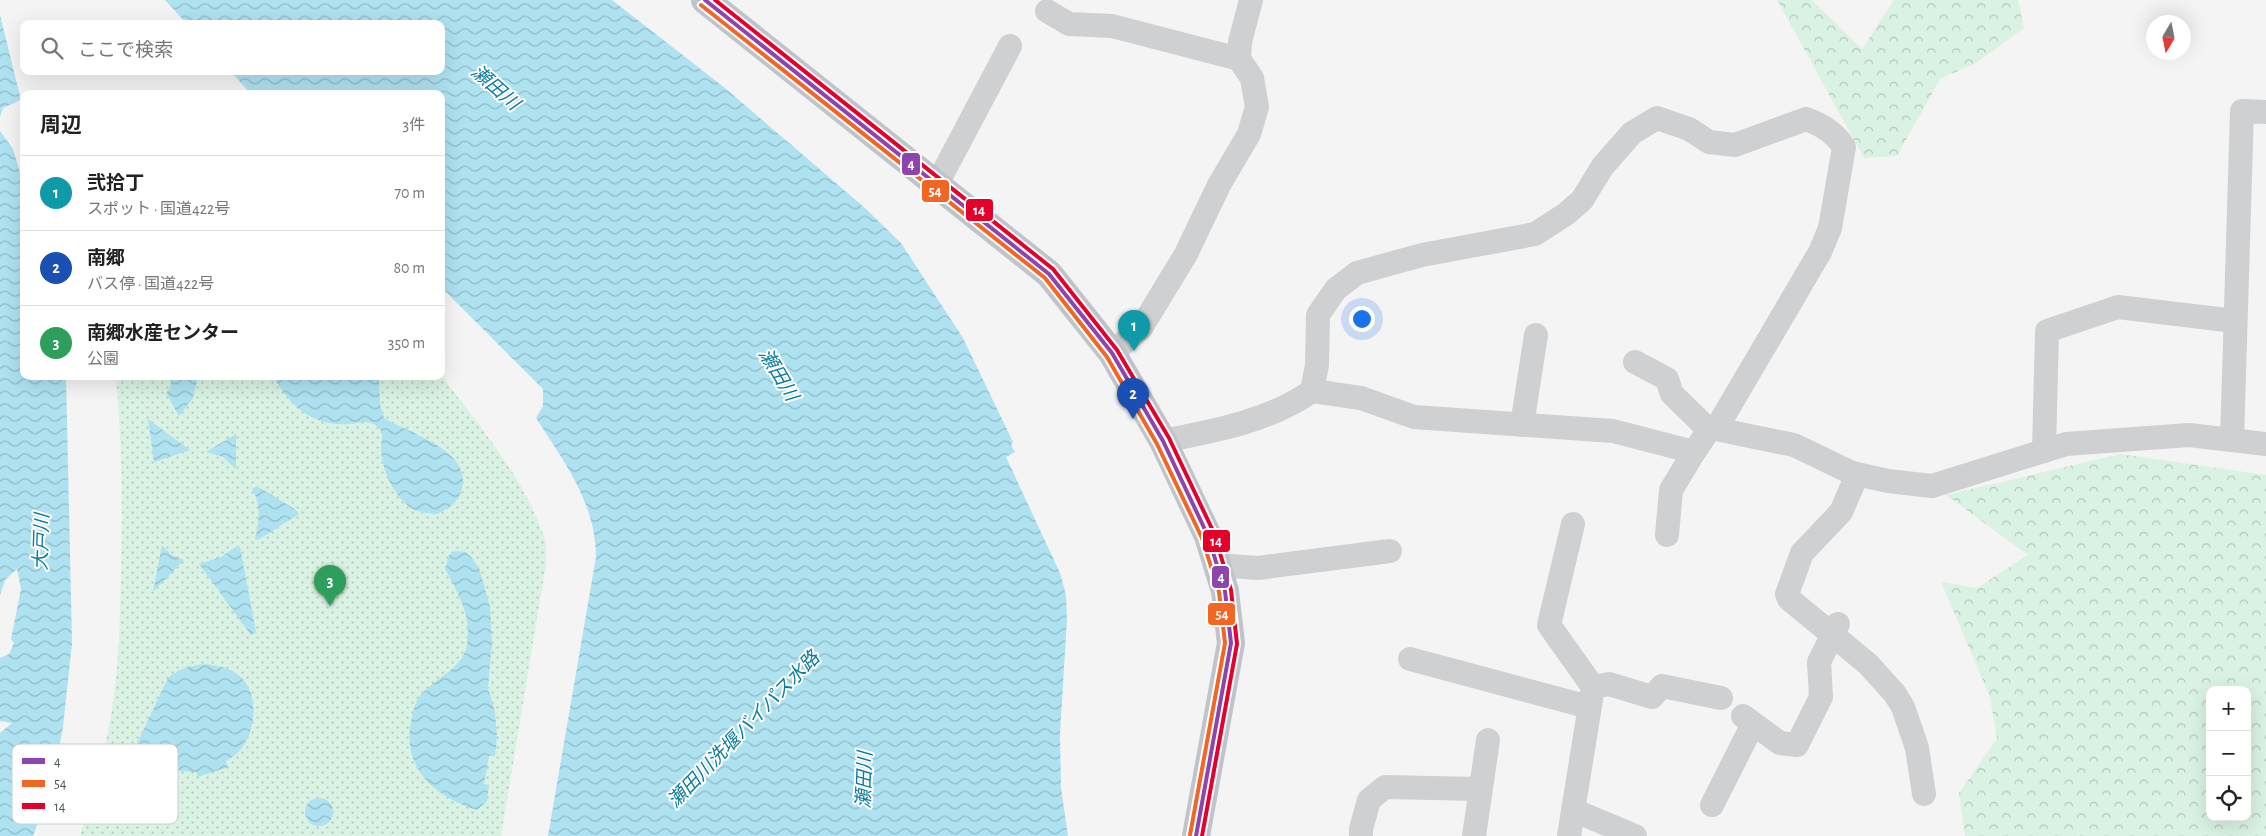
<!DOCTYPE html>
<html lang="ja">
<meta charset="utf-8">
<style>
:root{--surface:#fff;--page:#f6f6f6;--text:#222;--muted:#767676;--line:#e0e0e0;--accent:#0f766e}
body{margin:0;font-family:"Alegreya Sans","Noto Sans JP",sans-serif;background:var(--page);color:var(--text)}
.controls{position:absolute;right:15px;bottom:15px;display:grid;overflow:hidden;border-radius:10px;box-shadow:0 5px 20px #0002}
.controls button{width:45px;height:45px;display:grid;place-items:center;padding:0;border:0;border-bottom:1px solid var(--line);background:var(--surface);color:var(--text);font:25px sans-serif}
.compass{position:absolute;left:2146px;top:15px;width:45px;height:45px;border-radius:50%;background:var(--surface);box-shadow:0 5px 20px #0002;rotate:190deg}
.you{position:absolute;left:1361px;top:318px;width:18px;height:18px;margin:-12px;border:4px solid #fff;border-radius:50%;background:#1a73e8;box-shadow:0 0 0 8px #1a73e833}
.badge{display:grid;place-items:center;width:32px;height:32px;border-radius:50%;background:var(--accent);color:#fff;font-size:16px;font-weight:700}
.pin{position:absolute;translate:-50% -41px;filter:drop-shadow(0 1px 2px #0008)}
.pin::after{content:'';position:absolute;top:26px;width:18px;height:15px;background:inherit;clip-path:polygon(0 0,100% 0,50% 100%)}
.list{margin:0;padding:0;list-style:none}
h2{display:flex;justify-content:space-between;align-items:center;height:65px;margin:0;padding:0 20px;font-size:21px}
h2 small{font-size:16px;font-weight:400;color:var(--muted)}
.list li{display:grid;grid-template-columns:32px 1fr auto;gap:15px;align-items:center;box-sizing:border-box;height:75px;padding:0 20px;border-top:1px solid var(--line)}
.list b{display:block;font-size:19px;white-space:nowrap}
.list p{margin:0;font-size:16px;white-space:nowrap;color:var(--muted)}
.list em{font-size:16px;font-style:normal;color:var(--muted)}
.icon{flex:none;width:28px;height:28px;fill:none;stroke:currentColor;stroke-width:2;stroke-linecap:round;stroke-linejoin:round}
.map{position:relative;flex:none;width:2266px;height:836px;overflow:hidden}
.search{position:absolute;background:var(--surface);box-shadow:0 5px 20px #0002;left:20px;top:20px;width:425px;height:55px;display:flex;align-items:center;gap:12px;box-sizing:border-box;padding:0 18px;border-radius:10px;color:var(--muted);font-size:19px}
.panel{position:absolute;background:var(--surface);box-shadow:0 5px 20px #0002;left:20px;top:90px;width:425px;height:290px;border-radius:10px}
.map>svg:first-child{display:block}
.forest{fill:url(#forest-crowns);fill-rule:evenodd}
.park{fill:url(#park-dots)}
.water{fill:url(#water-waves)}
.lines{fill:none;stroke-linecap:round;stroke-linejoin:round}
.street{stroke:#ced0d2;stroke-width:24}
.highway{stroke:#bec4c9;stroke-width:28}
.bus-1-casing{stroke:#fff;stroke-width:8}
.bus-2-casing{stroke:#fff;stroke-width:8}
.bus-3-casing{stroke:#fff;stroke-width:8}
.bus-1{stroke:#8e44ad;stroke-width:4}
.bus-2{stroke:#f26522;stroke-width:4}
.bus-3{stroke:#e4002b;stroke-width:4}
.labels{text-anchor:middle;dominant-baseline:central;stroke-width:4;stroke-linejoin:round;paint-order:stroke}
.water-label{font-size:19px;font-style:italic;fill:#0c7c9b;stroke:#fff}
.key{fill:#fff;stroke:#c9ccd0;stroke-width:1}
.key-label{font-size:14px;fill:#4a5661}
.line-badge{stroke:#fff;stroke-width:2}
.badge-label{font-size:14px;text-anchor:middle;font-weight:bold;fill:#fff}
</style>
<div class="map">
<svg width="2266" height="836" viewBox="0 0 2266 836">
<defs>
<pattern id="forest-crowns" width="20" height="18" patternUnits="userSpaceOnUse" patternTransform="scale(1.25)"><rect width="20" height="18" fill="#d9f2e3"/><path d="M2 6a3 3 0 1 1 6 0M12 15a3 3 0 1 1 6 0" fill="none" stroke="#b2c7bb"/></pattern>
<pattern id="park-dots" width="8" height="8" patternUnits="userSpaceOnUse" patternTransform="scale(1.25)"><rect width="8" height="8" fill="#d9f2e3"/><path d="M2 2h.1M6 6h.1" fill="none" stroke="#b2c7bb" stroke-width="1.8" stroke-linecap="round"/></pattern>
<pattern id="water-waves" width="16" height="10" patternUnits="userSpaceOnUse" patternTransform="scale(1.25)"><rect width="16" height="10" fill="#aee2f0"/><path d="M0 5q4-4 8 0t8 0" fill="none" stroke="#90bac6"/></pattern>
</defs>
<rect width="100%" height="100%" fill="#f4f4f4"/>
<!-- forest -->
<g class="forest">
<polygon points="1777,0 1812,0 1862,49 1894,0 2018,0 2024,28 1976,63 1940,79 1897,156 1864,158"/>
<path d="M2121,454l145,21v361h-301l-6,-43 38,-54 -7,-42 -49,-115 36,6 51,-33 -82,-60zM2210,690h37v127h-37z"/>
</g>
<!-- park -->
<path class="park" d="M441,375c37,49 81,100 102,159 4,8 3,21 3,30l-45,272h-421c12,-41 25,-83 32,-126 7,-45 8,-90 9,-136 2,-66 1,-132 -5,-198z"/>
<!-- water -->
<g class="water">
<path d="M165,0h447l113,88 140,120 36,35 62,95 50,104 -2,3 4,7 -9,5 54,116 6,22 1,24 -7,114 1,55 7,48h-520l48,-279c0,-54 -32,-95 -60,-139l7,-12v-17l-102,-102v-193h-190l-21,-23h211v-47h-254z"/>
<polygon points="0,15 21,100 3,108 0,117"/>
<polygon points="0,131 13,149 24,186 24,376 66,376 72,643 63,727 52,784 33,836 0,836 0,733 12,723 0,721 0,658 9,654 14,643 11,639 21,589 17,569 5,580 0,595"/>
<polygon points="168,376 198,376 193,398 179,416 166,393 170,389 171,382"/>
<path d="M273,376h106l1,28 4,14c24,15 88,32 78,70 -3,14 -12,20 -25,26 -8,-1 -19,-1 -26,-6 -17,-12 -30,-39 -30,-60 0,-7 4,-15 -3,-21 -9,-8 -19,-4 -29,-3 -36,3 -60,-19 -76,-48z"/>
<polygon points="148,419 190,450 154,462"/>
<polygon points="236,434 236,469 223,457 206,452"/>
<path d="M257,486l39,24 3,4 -41,26 -3,-1c4,-17 7,-34 -3,-50z"/>
<polygon points="162,545 171,555 184,560 153,592"/>
<polygon points="237,546 240,547 256,632 251,635 199,564 221,557"/>
<path d="M455,551l11,1 6,6 7,10 11,39 2,35 -4,46 7,24 2,26 -2,18h-6l-5,28 5,1 -2,16 -10,9c-41,-13 -75,-40 -66,-88 2,-8 3,-18 8,-25 15,-19 43,-27 48,-52 5,-29 -9,-52 -22,-76l4,-14z"/>
<path d="M206,664c9,2 18,2 26,7 28,14 26,56 9,78 -4,5 -10,9 -15,12l2,6 -30,10 -2,-5c-43,-1 -63,-25 -76,36l-8,-2v-9l11,-24 45,-95c12,-10 23,-13 38,-14z"/>
<circle cx="319" cy="812" r="14"/>
</g>
<g class="lines">
<!-- street -->
<g class="street">
<polyline points="1047,11 1069,24 1112,26 1239,59"/>
<polyline points="937,184 1010,46"/>
<polyline points="1112,353 1141,328 1186,254 1219,185 1249,134 1257,107 1252,78 1239,59 1240,42 1251,0"/>
<polyline points="1635,362 1667,379 1672,394 1709,430"/>
<path d="M1312,391l5,-26 1,-50 18,-26 21,-16 65,-18 113,-21 31,-20 16,-14 21,-34 29,-33 25,-15 32,11 20,13 26,3 71,-26c16,6 28,13 38,28l-14,81 -10,24 -104,177"/>
<polyline points="1522,425 1536,335"/>
<polyline points="2232,440 2242,111 2266,112"/>
<path d="M1163,441c50,-10 107,-20 149,-50l49,7 53,19 199,14 81,21 15,-22 7,-1 78,16 58,28 36,8 44,5 134,-42 123,-9 77,9"/>
<polyline points="2044,451 2047,331 2118,307 2235,321"/>
<polyline points="1857,475 1841,512 1802,553 1787,594 1789,599 1868,664 1895,694 1903,707 1917,748 1924,794"/>
<polyline points="1667,535 1671,490 1694,452"/>
<polyline points="1217,565 1258,568 1390,551"/>
<polyline points="1410,659 1589,707"/>
<polyline points="1593,687 1609,684 1652,697 1662,686 1721,698"/>
<polyline points="1743,716 1780,743 1797,745 1821,697 1819,662 1838,624"/>
<polyline points="1712,805 1753,724"/>
<polyline points="1573,810 1635,836"/>
<polyline points="1361,836 1361,829 1369,800 1385,787 1479,789"/>
<polyline points="1474,836 1488,740"/>
<polyline points="1569,836 1593,687 1549,625 1573,524"/>
</g>
<!-- highway -->
<polyline class="highway" points="705,0 1049,274 1112,353 1163,441 1208,536 1225,591 1231,643 1196,836"/>
<defs>
<polyline id="bus-1" points="705,0 1049,274 1112,353 1163,441 1208,536 1225,591 1231,643 1196,836"/>
<polyline id="bus-2" points="701,5 1045,278 1107,357 1157,444 1202,538 1219,592 1225,643 1190,835"/>
<polyline id="bus-3" points="715,0 1053,269 1117,350 1169,438 1214,533 1231,590 1237,644 1202,836"/>
</defs>
<!-- bus-1 casing -->
<use href="#bus-1" class="bus-1-casing"/>
<!-- bus-2 casing -->
<use href="#bus-2" class="bus-2-casing"/>
<!-- bus-3 casing -->
<use href="#bus-3" class="bus-3-casing"/>
<!-- bus-1 -->
<use href="#bus-1" class="bus-1"/>
<!-- bus-2 -->
<use href="#bus-2" class="bus-2"/>
<!-- bus-3 -->
<use href="#bus-3" class="bus-3"/>
</g>
<g class="labels">
<!-- water labels -->
<g class="water-label">
<text transform="translate(495 88) rotate(41)">瀬田川</text>
<text transform="translate(778 375) rotate(59)">瀬田川</text>
<text transform="translate(42 542) rotate(-88)">大戸川</text>
<text transform="translate(744 730) rotate(-46)">瀬田川洗堰バイパス水路</text>
<text transform="translate(865 780) rotate(-88)">瀬田川</text>
</g>
</g>
<!-- legend -->
<rect x="12" y="744" width="166" height="80" rx="8" class="key"/>
<rect x="22" y="758" width="23" height="6" fill="#8e44ad"/>
<rect x="22" y="780" width="23" height="7" fill="#f26522"/>
<rect x="22" y="803" width="23" height="6" fill="#e4002b"/>
<g class="key-label">
<text x="54" y="766">4</text>
<text x="54" y="788">54</text>
<text x="54" y="811">14</text>
</g>
<g class="line-badge">
<rect x="901" y="152" width="20" height="24" rx="5" fill="#8e44ad"/>
<rect x="921" y="179" width="29" height="24" rx="5" fill="#f26522"/>
<rect x="965" y="198" width="29" height="24" rx="5" fill="#e4002b"/>
<rect x="1202" y="529" width="29" height="24" rx="5" fill="#e4002b"/>
<rect x="1211" y="565" width="19" height="24" rx="5" fill="#8e44ad"/>
<rect x="1207" y="602" width="29" height="24" rx="5" fill="#f26522"/>
</g>
<g class="badge-label">
<text x="911" y="169">4</text>
<text x="935" y="196">54</text>
<text x="979" y="215">14</text>
<text x="1216" y="546">14</text>
<text x="1221" y="582">4</text>
<text x="1222" y="619">54</text>
</g>
</svg>
<div class="controls">
<button>+</button>
<button>−</button>
<button><svg class="icon" aria-label="locate" viewBox="0 0 24 24"><circle cx="12" cy="12" r="6"/><path d="M12 2v4M12 18v4M2 12h4M18 12h4"/></svg></button>
</div>
<svg class="compass" viewBox="-18 -18 36 36"><path d="M0-13l5 13h-10z" fill="#e53935"/><path d="M0 13l5-13h-10z" fill="#767676"/></svg>
<div class="you"></div>
<div class="pin badge" style="left:1134px;top:351px;background:#0f9aa8">1</div>
<div class="pin badge" style="left:1133px;top:419px;background:#1a4fb4">2</div>
<div class="pin badge" style="left:330px;top:606px;background:#2e9e5b">3</div>
<div class="search"><svg class="icon" aria-label="search" viewBox="0 0 24 24"><circle cx="10" cy="10" r="6"/><path d="M15 15l6 6"/></svg>ここで検索</div>
<section class="panel">
<h2>周辺<small>3件</small></h2>
<ul class="list">
<li><span class="badge" style="background:#0f9aa8">1</span><div><b>弐拾丁</b><p>スポット · 国道422号</p></div><em>70 m</em></li>
<li><span class="badge" style="background:#1a4fb4">2</span><div><b>南郷</b><p>バス停 · 国道422号</p></div><em>80 m</em></li>
<li><span class="badge" style="background:#2e9e5b">3</span><div><b>南郷水産センター</b><p>公園</p></div><em>350 m</em></li>
</ul>
</section>
</div>
